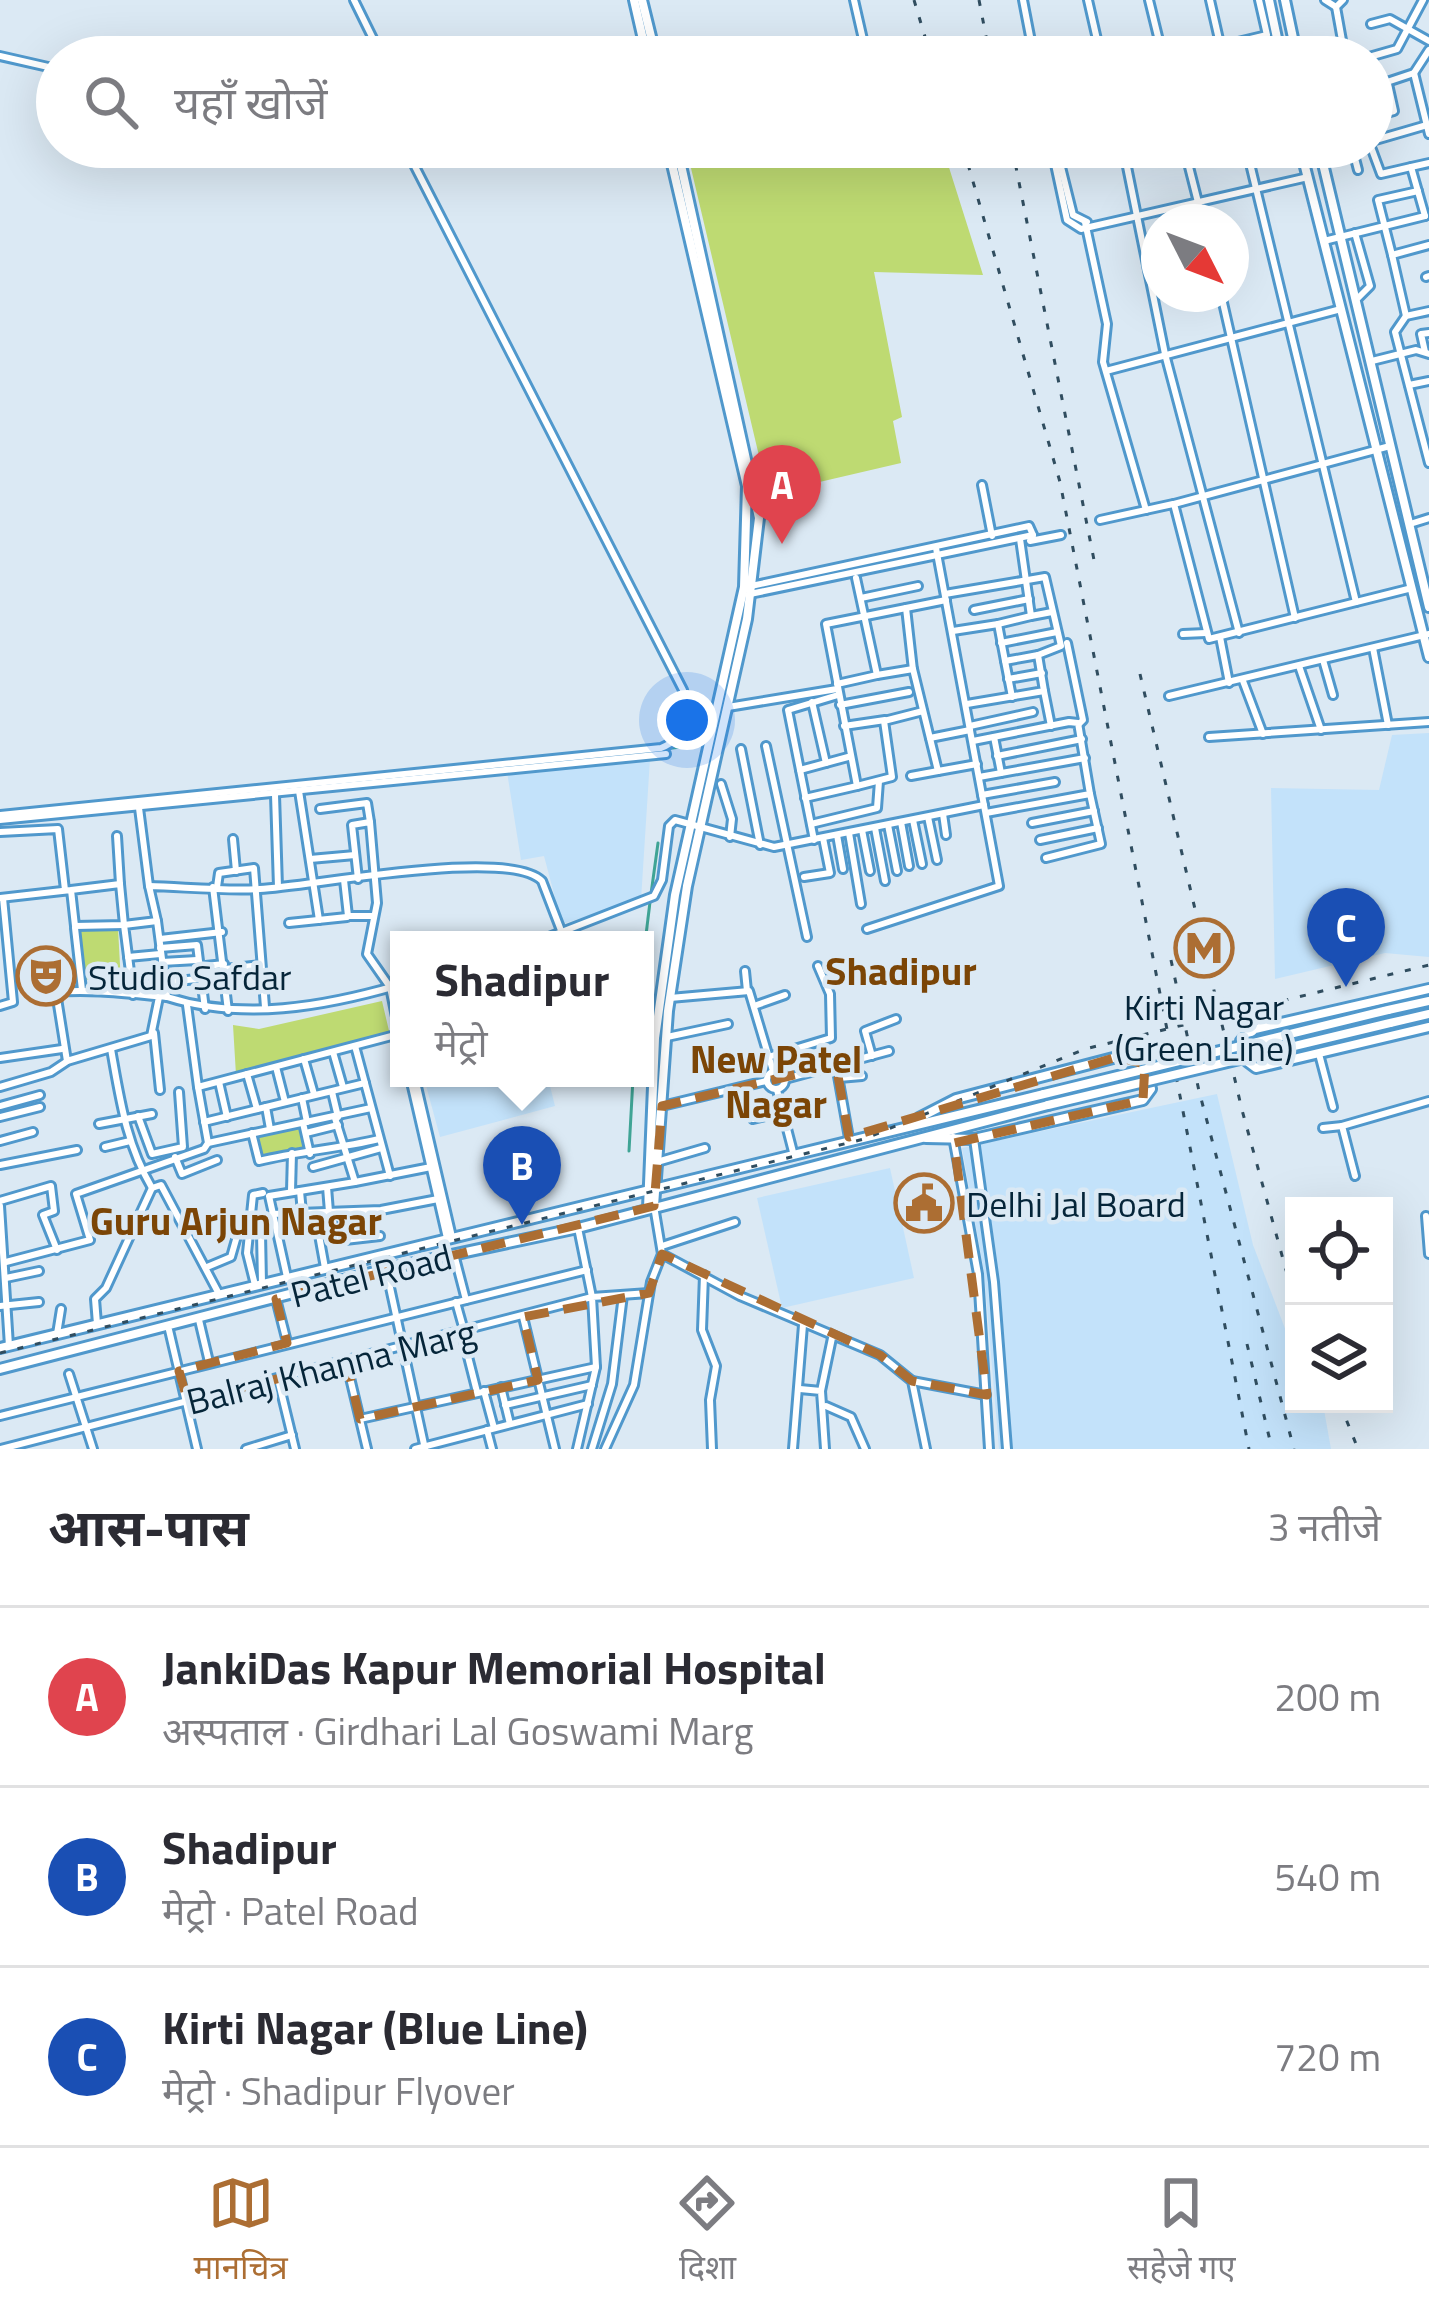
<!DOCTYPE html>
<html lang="hi">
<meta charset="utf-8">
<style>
:root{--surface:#fff;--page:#f2f2f3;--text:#2b2b33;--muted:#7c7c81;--line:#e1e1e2;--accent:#ac6e33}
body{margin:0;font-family:"Titillium Web","Noto Sans Devanagari",sans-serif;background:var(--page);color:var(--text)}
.controls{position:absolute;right:36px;bottom:36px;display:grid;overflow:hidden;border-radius:0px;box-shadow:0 12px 48px #0002}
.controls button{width:108px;height:108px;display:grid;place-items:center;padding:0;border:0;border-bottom:3px solid var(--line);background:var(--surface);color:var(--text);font:60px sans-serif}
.compass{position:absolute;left:1141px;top:204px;width:108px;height:108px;border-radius:50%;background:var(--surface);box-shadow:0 12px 48px #0002;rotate:132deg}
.you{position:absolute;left:687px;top:720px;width:42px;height:42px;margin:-30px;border:9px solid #fff;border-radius:50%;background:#1a73e8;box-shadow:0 0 0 18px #1a73e833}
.badge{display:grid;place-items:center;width:78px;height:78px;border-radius:50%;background:var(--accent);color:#fff;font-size:39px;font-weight:700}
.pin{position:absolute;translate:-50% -99px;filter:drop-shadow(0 3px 6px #0008)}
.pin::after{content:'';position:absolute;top:63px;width:42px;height:36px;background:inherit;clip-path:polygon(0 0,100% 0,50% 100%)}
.popup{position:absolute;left:390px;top:931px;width:264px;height:156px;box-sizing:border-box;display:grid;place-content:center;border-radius:0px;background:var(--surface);filter:drop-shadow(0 3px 9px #0005);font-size:39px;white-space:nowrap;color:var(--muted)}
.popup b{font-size:45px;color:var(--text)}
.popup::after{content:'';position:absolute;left:50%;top:100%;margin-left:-24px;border:24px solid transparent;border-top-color:var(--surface)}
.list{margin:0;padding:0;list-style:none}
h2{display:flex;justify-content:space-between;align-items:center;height:156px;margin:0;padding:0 48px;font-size:51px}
h2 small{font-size:39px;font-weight:400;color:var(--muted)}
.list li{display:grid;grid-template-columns:78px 1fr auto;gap:36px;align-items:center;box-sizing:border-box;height:180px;padding:0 48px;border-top:3px solid var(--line)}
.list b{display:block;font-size:45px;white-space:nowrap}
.list p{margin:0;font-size:39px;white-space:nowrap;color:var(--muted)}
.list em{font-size:39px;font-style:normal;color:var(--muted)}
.icon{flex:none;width:66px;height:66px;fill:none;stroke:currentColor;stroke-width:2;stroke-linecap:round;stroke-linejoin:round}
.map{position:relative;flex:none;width:1429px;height:1449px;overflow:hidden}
.search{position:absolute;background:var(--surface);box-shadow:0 12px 48px #0002;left:36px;right:36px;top:36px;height:132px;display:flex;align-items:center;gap:30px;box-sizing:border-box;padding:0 42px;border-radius:66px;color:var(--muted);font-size:45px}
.sheet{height:696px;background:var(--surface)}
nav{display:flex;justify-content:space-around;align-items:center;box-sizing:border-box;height:168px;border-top:3px solid var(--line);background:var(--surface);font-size:33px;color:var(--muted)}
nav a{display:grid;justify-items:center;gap:6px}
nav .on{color:var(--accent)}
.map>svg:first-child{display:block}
.built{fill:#c3e2fa}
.green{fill:#beda72}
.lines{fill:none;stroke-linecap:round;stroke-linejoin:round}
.stream{stroke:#3fa495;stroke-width:3}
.street-casing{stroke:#5098cc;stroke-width:12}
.secondary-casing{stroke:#5098cc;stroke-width:14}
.street{stroke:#fff;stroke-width:6}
.secondary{stroke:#fff;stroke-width:8}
.rail{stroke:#304d5f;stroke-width:3;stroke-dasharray:6 12;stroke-linecap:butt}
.secondary-bridge-casing{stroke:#5098cc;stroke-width:14;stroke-linecap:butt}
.secondary-bridge{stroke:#fff;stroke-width:8}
.marked{fill:none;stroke:#ac6e33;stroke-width:9;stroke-dasharray:24 15;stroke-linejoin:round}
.labels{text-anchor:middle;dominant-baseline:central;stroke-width:9;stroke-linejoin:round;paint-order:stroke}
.poi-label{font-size:36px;fill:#052539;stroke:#dbe9f4;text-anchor:start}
.street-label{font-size:36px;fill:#052539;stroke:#dbe9f4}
.neighbourhood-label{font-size:39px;font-weight:bold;fill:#7b4506;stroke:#dbe9f4}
</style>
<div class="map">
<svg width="1429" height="1449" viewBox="0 0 1429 1449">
<rect width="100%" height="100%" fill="#dbe9f4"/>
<!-- built -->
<g class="built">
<polygon points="1429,733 1429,957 1385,953 1275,979 1271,788 1379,790 1392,735"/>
<polygon points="650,759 641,900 562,924 544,856 521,860 507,772"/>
<polygon points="424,1078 548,1078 555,1106 440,1137"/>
<polygon points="1217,1094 1253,1245 1294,1352 1294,1404 1323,1404 1331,1449 999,1449 984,1272 962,1148"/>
<polygon points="890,1168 914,1278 782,1308 757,1198"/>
</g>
<!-- green -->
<g class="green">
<polygon points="686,147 910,147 920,161 946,158 983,275 874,272 902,417 893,421 901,463 768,494"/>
<polygon points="118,928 121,984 84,979 80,929"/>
<polygon points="382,1001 390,1035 236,1075 233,1025 259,1029"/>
<polygon points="301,1122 307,1146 252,1158 250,1137"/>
</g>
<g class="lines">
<!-- stream -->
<g class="stream">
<polyline points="664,749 689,746"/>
<polyline points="651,894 658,843"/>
<polyline points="645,943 650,902"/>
<polyline points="629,1151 633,1078"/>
</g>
<defs>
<g id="street">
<polyline points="354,0 382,57"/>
<polyline points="854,0 867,57"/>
<polyline points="1023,0 1034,57"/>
<polyline points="1088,0 1101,57"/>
<polyline points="1149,0 1163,57"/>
<polyline points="1210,0 1223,57"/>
<polyline points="1325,0 1336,7"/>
<polyline points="1343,0 1336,7 1345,57"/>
<polyline points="1371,24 1390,19 1429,41"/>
<polyline points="0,56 57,69"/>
<polyline points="1175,57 1267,35 1259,0"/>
<polyline points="1369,57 1397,49 1423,0"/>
<polyline points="1414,73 1429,134"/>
<polyline points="1372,87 1414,73 1429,50"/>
<polyline points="1372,117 1394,111 1388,84"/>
<polyline points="1372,141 1427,125"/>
<polyline points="407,147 428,147"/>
<polyline points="1044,147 1053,155 1067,220 1081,229 1308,177"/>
<polyline points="1056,147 1073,215 1087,222"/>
<polyline points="1123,147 1165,354 1239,633"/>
<polyline points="1184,147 1203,222"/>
<polyline points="1246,147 1356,602"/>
<polyline points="1352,147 1358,170"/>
<polyline points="1371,147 1381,174 1411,167 1425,216"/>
<polyline points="1411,167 1429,163"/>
<polyline points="1085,222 1107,324 1103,362 1146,510"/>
<polyline points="1355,233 1370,286 1358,298"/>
<polyline points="1324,241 1425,216"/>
<polyline points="1392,255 1378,200 1418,191"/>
<polyline points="1426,277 1429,276"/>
<polyline points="1221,294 1295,618"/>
<polyline points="1429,311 1406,316 1395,332 1429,463"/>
<polyline points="1406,316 1392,255 1429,245"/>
<polyline points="1425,352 1421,334 1429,333"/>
<polyline points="1372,361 1416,350 1429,354"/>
<polyline points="1106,371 1341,309"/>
<polyline points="1409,385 1429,381"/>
<polyline points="1390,446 1174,504 1209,639 1412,588"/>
<polyline points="982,485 992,536"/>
<polyline points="1100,520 1173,504"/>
<polyline points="1410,524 1429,518"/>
<polyline points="1020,539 1031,616 1052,612"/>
<polyline points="1030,541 1061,535"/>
<polyline points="751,586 1029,526 1033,535"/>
<polyline points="750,594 1033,535"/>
<polyline points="945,594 1045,577 1061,646 1038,655 1044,691 967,704"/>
<polyline points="861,598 918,586"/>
<polyline points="906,608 913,670"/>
<polyline points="974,610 1029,599"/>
<polyline points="998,624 1031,616"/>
<polyline points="953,631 998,624 1005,661 1038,655"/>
<polyline points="1183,634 1206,633"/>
<polyline points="1220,637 1229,683"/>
<polyline points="1001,643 1057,632"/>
<polyline points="1067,643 1083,720 1079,724"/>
<polyline points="1373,648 1388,725"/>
<polyline points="1323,660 1333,695"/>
<polyline points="1005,661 1012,697"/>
<polyline points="1299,666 1321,730"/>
<polyline points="877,675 913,669 938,771 977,764"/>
<polyline points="1008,679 1042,673"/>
<polyline points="1243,681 1263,734"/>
<polyline points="837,684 877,675 856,578"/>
<polyline points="1044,691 1051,726"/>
<polyline points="1169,696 1429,634"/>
<polyline points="812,702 826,763"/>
<polyline points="840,705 909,692"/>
<polyline points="728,707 837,689"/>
<polyline points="844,726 885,720"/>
<polyline points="970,726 1033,712"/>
<polyline points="994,737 1001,773"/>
<polyline points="1209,737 1429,722"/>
<polyline points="930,738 970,730"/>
<polyline points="973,741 1069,722 1078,723 1090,794 986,813"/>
<polyline points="766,746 807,937"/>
<polyline points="741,749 760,845"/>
<polyline points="997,756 1082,739"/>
<polyline points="800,770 848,757"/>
<polyline points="911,776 938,771"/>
<polyline points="979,777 1085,758"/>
<polyline points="721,784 732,819 730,837"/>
<polyline points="857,786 892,777 884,721 923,711"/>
<polyline points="299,791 319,920"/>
<polyline points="275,795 278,887"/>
<polyline points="982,795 1055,782"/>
<polyline points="805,798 857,786 826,624 946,600"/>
<polyline points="139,808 149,886"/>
<polyline points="320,809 367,803 370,822"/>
<polyline points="943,814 946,835"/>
<path d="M0,815l661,-67c26,-10 29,-35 22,-58l-278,-543"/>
<polyline points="928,817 937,860"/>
<polyline points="0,820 666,754"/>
<polyline points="913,820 922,864"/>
<polyline points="901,822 909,866"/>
<polyline points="1032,823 1094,811"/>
<polyline points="811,824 877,808 879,781"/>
<polyline points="888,825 897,871"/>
<polyline points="875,828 885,881"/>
<polyline points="862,830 870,871"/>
<polyline points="0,832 58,829 65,890"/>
<polyline points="849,833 861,904"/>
<polyline points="837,835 843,869"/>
<polyline points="117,836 120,884"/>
<polyline points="233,839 236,871"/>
<polyline points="814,840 788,710 838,695"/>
<polyline points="1040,840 1098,828"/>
<polyline points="1046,858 1101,844 1090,794"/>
<polyline points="310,859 355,855"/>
<polyline points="804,877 830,873 823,838"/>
<polyline points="358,879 352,825 370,822 377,903 367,954 390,987 399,1032"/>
<polyline points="344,880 348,916 374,916"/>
<polyline points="213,887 228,1011"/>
<polyline points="217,887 219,873 254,868 265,1007"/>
<polyline points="0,898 71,890 75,926 124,925 120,884 71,890"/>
<polyline points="157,921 167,997"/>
<polyline points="289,923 347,917"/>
<polyline points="75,928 82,990"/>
<polyline points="867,929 999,886 936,548"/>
<polyline points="160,939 222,932"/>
<polyline points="541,940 654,896 662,880 669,826 675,820 774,847 984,805"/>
<polyline points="160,948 197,945 205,1009"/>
<polyline points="128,957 160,954"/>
<polyline points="162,962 197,960"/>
<polyline points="197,967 224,964"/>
<polyline points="225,969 261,965"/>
<polyline points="745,971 747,991"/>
<polyline points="132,985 198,979"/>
<path d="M133,995l-9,-70 33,-4 -8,-35c36,1 75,5 111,3 54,-3 249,-42 282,-8l20,52"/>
<polyline points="392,995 399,1012"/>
<path d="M159,997l-8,39 -84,25 -11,-69c37,-3 74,2 111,5 76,24 156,10 232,-12"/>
<polyline points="670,998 749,991 773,1071"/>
<polyline points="187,1005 198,1087 399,1034"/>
<polyline points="0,1006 13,1002 3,898"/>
<polyline points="754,1006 785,995"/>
<polyline points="154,1033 160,1090"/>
<polyline points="667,1037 728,1024"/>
<polyline points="355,1046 390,1176"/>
<path d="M111,1049c9,50 15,95 41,139l9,-3 58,109"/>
<polyline points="333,1052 343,1087"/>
<polyline points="1319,1054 1333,1107"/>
<polyline points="872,1056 865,1031 896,1019"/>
<polyline points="768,1057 831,1038 830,994 818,966"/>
<polyline points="0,1058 62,1049"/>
<polyline points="304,1059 314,1094"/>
<polyline points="836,1065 849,1138"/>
<polyline points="276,1067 285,1102"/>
<circle cx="776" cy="1080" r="9"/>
<polyline points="247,1074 257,1109"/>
<polyline points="410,1078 447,1238"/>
<polyline points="415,1078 452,1237"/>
<polyline points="839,1078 862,1076"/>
<polyline points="785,1079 889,1051"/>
<polyline points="219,1082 227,1117"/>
<polyline points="0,1087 51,1072 66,1062"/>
<polyline points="777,1090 793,1152"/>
<polyline points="332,1092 338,1117"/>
<polyline points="302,1098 307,1122"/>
<polyline points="0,1106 40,1095"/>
<polyline points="662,1106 766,1081"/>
<polyline points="266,1107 270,1129"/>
<polyline points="138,1116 152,1154 183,1147 179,1092"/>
<polyline points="0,1117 40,1107"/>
<polyline points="753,1119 813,1104"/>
<polyline points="204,1122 365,1083"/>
<polyline points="303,1123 310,1154"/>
<polyline points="99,1124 152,1114"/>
<polyline points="1323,1128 1342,1126"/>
<path d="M252,1133l7,28c40,-10 79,-12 120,-22"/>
<polyline points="306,1133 338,1125"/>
<polyline points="953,1137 978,1274 989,1449"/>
<polyline points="974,1139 994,1282 1007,1449"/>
<polyline points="0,1141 33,1132"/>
<polyline points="208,1143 371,1108"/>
<polyline points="105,1147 130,1141"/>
<polyline points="175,1157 182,1174 217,1160"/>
<polyline points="657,1162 705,1148"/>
<polyline points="0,1165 77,1150"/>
<polyline points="313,1167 381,1148"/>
<polyline points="1355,1176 1342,1126 1429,1101"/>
<polyline points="355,1182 431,1167"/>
<polyline points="327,1187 329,1212"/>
<polyline points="291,1191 292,1153"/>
<polyline points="300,1191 302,1213"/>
<polyline points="0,1201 51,1186 54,1211 43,1215 57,1250"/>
<polyline points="0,1206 9,1346"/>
<polyline points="332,1212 336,1241 380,1236"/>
<polyline points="315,1213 325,1268"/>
<polyline points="272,1214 381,1210 438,1199"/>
<polyline points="1426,1216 1429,1254"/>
<polyline points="261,1233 262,1283"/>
<polyline points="662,1246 735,1222"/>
<polyline points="454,1254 466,1300"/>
<polyline points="662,1254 740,1296 880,1355 912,1381 926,1449"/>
<polyline points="6,1262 90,1240 76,1194 204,1149 208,1143 198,1087"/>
<polyline points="207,1267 231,1257 239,1229"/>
<polyline points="386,1269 425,1449"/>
<polyline points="704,1275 702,1330 716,1366 710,1400 712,1449"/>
<polyline points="287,1277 269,1196 355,1182 335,1118"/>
<polyline points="6,1278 39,1271"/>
<polyline points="255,1285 247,1253 253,1195 263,1193"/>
<polyline points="276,1299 287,1342"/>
<polyline points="456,1302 463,1327"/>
<polyline points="0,1306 39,1302"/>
<polyline points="523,1317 555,1449"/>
<polyline points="199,1320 209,1362"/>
<polyline points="97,1324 95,1299 106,1288 152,1188"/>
<polyline points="169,1330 197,1449"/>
<polyline points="462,1333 477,1392"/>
<polyline points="57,1334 61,1309"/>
<polyline points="346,1361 367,1449"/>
<polyline points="69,1374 93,1449"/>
<polyline points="278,1379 295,1449"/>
<polyline points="912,1381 986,1395"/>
<polyline points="501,1387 510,1424"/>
<polyline points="800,1389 821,1391 825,1449"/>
<polyline points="484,1391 494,1428"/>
<polyline points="821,1391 832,1338"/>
<polyline points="505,1405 592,1385"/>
<polyline points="826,1406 851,1417 865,1449"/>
<polyline points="0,1416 587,1270"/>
<polyline points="360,1419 596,1367"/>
<polyline points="487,1430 492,1449"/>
<polyline points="1,1449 592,1297 578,1228"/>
<polyline points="246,1449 292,1435"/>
<polyline points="415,1449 588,1404"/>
<polyline points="577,1449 596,1367 592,1297 649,1293"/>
<polyline points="592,1449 612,1384 623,1295"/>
<polyline points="605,1449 634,1385 651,1282 662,1254 654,1206"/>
<polyline points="793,1449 803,1325"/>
</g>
<g id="secondary">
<polyline points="634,0 647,57"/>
<polyline points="642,0 656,57"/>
<polyline points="1269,0 1281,57"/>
<polyline points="1285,0 1297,57"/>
<polyline points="1300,147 1429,657"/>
<polyline points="1319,147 1429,607"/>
<polyline points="1429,989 1255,1029 1241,1041 1248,1062 1256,1068 1429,1027"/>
<polyline points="1388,1010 1429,1001"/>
<polyline points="1390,1023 1429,1014"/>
<polyline points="919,1118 956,1099 1117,1057 1137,1056 1145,1064 1151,1089 1143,1100 974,1139 926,1138"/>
<polyline points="654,1206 668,1011 687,886 747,619 759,518 677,147"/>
<polyline points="648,1208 655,1038 675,895 744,587 747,486 668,147"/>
<polyline points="0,1348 1044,1094"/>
<polyline points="0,1369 386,1269 578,1228 1048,1105"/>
</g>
</defs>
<!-- street casing -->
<use href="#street" class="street-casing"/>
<!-- secondary casing -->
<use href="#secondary" class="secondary-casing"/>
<!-- street -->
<use href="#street" class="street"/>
<!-- secondary -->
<use href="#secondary" class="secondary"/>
<!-- rail -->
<g class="rail">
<polyline points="914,0 931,57"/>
<polyline points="979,0 990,57"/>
<polyline points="963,147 1060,482 1249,1449"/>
<polyline points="1012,147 1095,565"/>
<polyline points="1140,674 1242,1110 1294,1299"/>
<polyline points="1171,960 1199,1091 1294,1449"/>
<polyline points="1247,1344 1272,1449"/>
<polyline points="0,1353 864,1139 1085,1049 1429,965"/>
<polyline points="1340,1404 1358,1449"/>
</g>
<defs>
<g id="secondary-bridge">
<polyline points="1044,1094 1388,1010"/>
<polyline points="1048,1105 1390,1023"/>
</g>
</defs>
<!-- secondary-bridge casing -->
<use href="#secondary-bridge" class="secondary-bridge-casing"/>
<!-- secondary-bridge -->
<use href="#secondary-bridge" class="secondary-bridge"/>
</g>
<!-- marked area -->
<path class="marked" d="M1117,1057l28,7 -2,36 -189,43 33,252 -75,-14 -32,-26 -218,-101 -13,39 -126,24 15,63 -178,39 -14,-58 -158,41 -9,-31 108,-28 -11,-44 378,-93 8,-100 174,-41 13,72z"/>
<!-- icons -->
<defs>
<symbol id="metro-ring" viewBox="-11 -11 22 22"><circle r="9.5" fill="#dbe9f4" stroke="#ac6e33" stroke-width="1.5"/><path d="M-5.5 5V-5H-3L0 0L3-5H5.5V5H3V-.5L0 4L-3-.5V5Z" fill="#ac6e33"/></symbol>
<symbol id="theatre-ring" viewBox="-11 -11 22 22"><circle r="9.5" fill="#dbe9f4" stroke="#ac6e33" stroke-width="1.5"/><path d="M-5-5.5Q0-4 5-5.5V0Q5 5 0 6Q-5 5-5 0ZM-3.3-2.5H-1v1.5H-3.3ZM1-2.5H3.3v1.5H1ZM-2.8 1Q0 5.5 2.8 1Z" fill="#ac6e33"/></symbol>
<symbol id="civic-ring" viewBox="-11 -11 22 22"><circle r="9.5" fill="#dbe9f4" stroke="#ac6e33" stroke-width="1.5"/><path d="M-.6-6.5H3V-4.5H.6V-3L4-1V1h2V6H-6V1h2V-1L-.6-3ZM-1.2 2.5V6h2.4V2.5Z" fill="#ac6e33"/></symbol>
</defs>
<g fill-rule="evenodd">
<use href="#metro-ring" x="1171" y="915" width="66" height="66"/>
<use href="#theatre-ring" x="13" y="943" width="66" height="66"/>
<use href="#civic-ring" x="891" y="1170" width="66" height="66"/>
</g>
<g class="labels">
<!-- poi labels -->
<g class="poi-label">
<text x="88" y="976">Studio Safdar</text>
<text x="1204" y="1006" text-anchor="middle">Kirti Nagar<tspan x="1204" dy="41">(Green Line)</tspan></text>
<text x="966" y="1203">Delhi Jal Board</text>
</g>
<!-- street labels -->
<g class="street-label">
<text transform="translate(371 1275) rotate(-14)">Patel Road</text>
<text transform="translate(331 1366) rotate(-14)">Balraj Khanna Marg</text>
</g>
<!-- neighbourhood labels -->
<g class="neighbourhood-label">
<text x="901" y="970">Shadipur</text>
<text x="776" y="1058">New Patel<tspan x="776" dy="45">Nagar</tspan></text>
<text x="236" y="1220">Guru Arjun Nagar</text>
</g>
</g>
</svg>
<div class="controls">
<button><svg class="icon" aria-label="locate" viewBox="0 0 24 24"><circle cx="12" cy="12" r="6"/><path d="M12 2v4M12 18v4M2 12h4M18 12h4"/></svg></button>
<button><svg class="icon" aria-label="layers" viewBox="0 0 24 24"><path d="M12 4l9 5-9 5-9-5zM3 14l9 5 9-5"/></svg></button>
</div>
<svg class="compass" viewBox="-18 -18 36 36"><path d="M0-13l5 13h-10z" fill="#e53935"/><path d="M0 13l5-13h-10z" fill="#7c7c81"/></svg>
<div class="you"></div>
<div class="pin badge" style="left:782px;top:544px;background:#e0444e">A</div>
<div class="pin badge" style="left:522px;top:1225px;background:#1a4fb4">B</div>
<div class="popup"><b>Shadipur</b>मेट्रो</div>
<div class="pin badge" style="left:1346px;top:987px;background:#1a4fb4">C</div>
<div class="search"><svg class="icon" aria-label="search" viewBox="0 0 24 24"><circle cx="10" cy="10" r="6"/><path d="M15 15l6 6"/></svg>यहाँ खोजें</div>
</div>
<section class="sheet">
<h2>आस-पास<small>3 नतीजे</small></h2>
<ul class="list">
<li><span class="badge" style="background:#e0444e">A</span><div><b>JankiDas Kapur Memorial Hospital</b><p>अस्पताल · Girdhari Lal Goswami Marg</p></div><em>200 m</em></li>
<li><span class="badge" style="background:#1a4fb4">B</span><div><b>Shadipur</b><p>मेट्रो · Patel Road</p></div><em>540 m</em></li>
<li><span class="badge" style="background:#1a4fb4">C</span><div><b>Kirti Nagar (Blue Line)</b><p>मेट्रो · Shadipur Flyover</p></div><em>720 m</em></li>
</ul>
</section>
<nav>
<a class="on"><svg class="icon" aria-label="map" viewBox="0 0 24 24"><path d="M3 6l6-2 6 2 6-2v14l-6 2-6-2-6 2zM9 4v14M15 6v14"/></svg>मानचित्र</a>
<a><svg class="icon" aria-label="directions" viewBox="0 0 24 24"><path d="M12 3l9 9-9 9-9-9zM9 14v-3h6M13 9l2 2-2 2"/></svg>दिशा</a>
<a><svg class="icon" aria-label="saved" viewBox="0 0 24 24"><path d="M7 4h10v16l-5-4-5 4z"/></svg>सहेजे गए</a>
</nav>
